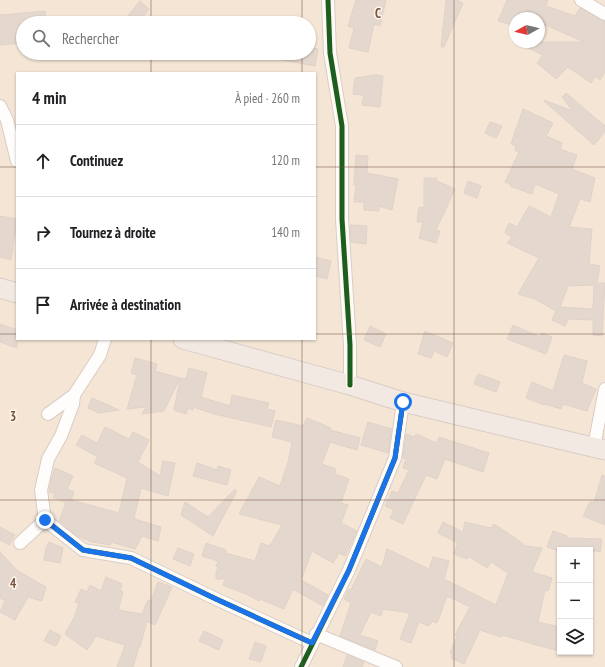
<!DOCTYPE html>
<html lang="fr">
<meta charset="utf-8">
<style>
:root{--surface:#fff;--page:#f6f6f6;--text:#202124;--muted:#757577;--line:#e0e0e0}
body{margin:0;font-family:"PT Sans Narrow",sans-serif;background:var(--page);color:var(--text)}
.controls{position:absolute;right:12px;bottom:12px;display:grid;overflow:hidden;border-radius:0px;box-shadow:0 1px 3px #0004}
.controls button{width:36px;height:36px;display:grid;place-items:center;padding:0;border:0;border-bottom:1px solid var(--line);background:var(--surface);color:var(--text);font:20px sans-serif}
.compass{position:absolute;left:509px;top:12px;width:36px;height:36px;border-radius:50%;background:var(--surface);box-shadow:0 1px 3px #0004;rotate:262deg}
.stop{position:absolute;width:12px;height:12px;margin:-9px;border:3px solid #1a73e8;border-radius:50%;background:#fff}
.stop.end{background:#1a73e8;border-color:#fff;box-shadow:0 1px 4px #0008}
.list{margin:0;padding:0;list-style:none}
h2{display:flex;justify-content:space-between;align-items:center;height:52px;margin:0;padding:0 16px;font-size:17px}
h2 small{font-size:13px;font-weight:400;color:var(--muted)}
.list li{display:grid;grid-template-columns:26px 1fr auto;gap:12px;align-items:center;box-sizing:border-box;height:72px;padding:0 16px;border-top:1px solid var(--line)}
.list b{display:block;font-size:15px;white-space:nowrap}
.list em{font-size:13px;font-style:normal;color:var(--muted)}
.icon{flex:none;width:22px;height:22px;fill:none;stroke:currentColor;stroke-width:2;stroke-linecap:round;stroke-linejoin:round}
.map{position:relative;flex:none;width:605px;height:667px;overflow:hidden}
.search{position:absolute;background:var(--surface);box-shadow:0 1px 3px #0004;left:16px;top:16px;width:300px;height:44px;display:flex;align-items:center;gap:10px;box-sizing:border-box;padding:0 14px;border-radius:22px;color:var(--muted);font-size:15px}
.panel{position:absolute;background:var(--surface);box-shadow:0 1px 3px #0004;left:16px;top:72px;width:300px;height:268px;border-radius:0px}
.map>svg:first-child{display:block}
.residential{fill:#f4e5d5;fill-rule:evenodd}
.building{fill:#e4d8ce;stroke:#e1d2c8;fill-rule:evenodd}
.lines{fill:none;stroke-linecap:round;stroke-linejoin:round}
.minor-casing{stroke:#d9cdc4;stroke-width:14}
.trunk-casing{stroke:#d9cdc6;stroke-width:21}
.minor{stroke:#fefdfb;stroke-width:12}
.trunk{stroke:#f2e9e2;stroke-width:19}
.cycleway-casing{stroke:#fff5e8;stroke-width:8}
.cycleway{stroke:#1b5e20;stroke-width:5}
.route{stroke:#1a73e8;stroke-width:5}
.grid{fill:none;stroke:#775444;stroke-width:1;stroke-opacity:0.55}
.grid-label{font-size:13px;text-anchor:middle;font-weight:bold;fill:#775444;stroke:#fff5e8;stroke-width:3;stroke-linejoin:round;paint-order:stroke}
</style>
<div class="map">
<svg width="605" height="667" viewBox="0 0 605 667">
<rect width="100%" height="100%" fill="#f8f0e6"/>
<!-- residential -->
<path class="residential" d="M0,0h605v667h-605zM515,18h24v24h-24zM23,23h286v30h-286zM17,73h298v266h-298zM560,550h30v102h-30z"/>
<!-- building -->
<g class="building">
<polygon points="356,0 386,0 380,26 374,24 368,52 349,48 354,28 348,26"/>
<polygon points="446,0 456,0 463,3 444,47 441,47"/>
<polygon points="507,0 548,0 546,6 575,16 580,8 605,21 605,72 600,80 595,76 591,83 568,67 556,79 537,63 543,55 516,42 584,42 539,22 539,18 529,18 518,13 517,18 515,18 515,26 498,21"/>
<polygon points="140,1 149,9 138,23 122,23"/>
<polygon points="45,11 46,23 23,23 23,43 0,45 0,15"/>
<polygon points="309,47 318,49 315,66 278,59 279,53 309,53"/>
<polygon points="376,75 383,76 380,107 362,105 364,95 353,94 355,78"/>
<polygon points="566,93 605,126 605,132 594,145 544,101 544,100 573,111 562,97"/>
<path d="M523,109l30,14 -7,13 16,7 -2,6 17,6 -5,14 23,9 -5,24 -10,-3 -11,28 23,2 -3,35 11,2 -3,17h8l-3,53 -9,-1v-15l-25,-1 -3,7 -13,-6 4,-9 -21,-12 -17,-5 21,-36 -32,-15 5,-6 -7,-4 4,-10 8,4 12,-21 22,11 8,-23 -24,-10 -3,10 -22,-8 1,-2 -6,-2 14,-30 -4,-2 1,-4 -5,-2zM594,285l-1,24 -33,-2 8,-21z"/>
<polygon points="490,122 502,126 496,138 485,133"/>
<polygon points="356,155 368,156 367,173 398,179 392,210 379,206 379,211 364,210 364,202 354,202 356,185 354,185"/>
<polygon points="424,178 437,178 437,181 455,189 436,230 440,231 436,243 419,238 423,222 417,222 419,207 424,208"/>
<polygon points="468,181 481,186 477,198 464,193"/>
<polygon points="0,216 17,219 11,260 0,257"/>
<polygon points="350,225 367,226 366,244 351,242"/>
<polygon points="315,257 331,261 327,279 315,276"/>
<polygon points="0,324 17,330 17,348 0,342"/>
<polygon points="513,325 540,337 542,333 552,337 546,354 507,339"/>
<polygon points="370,326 386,334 380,347 364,340"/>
<polygon points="425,331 453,343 447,357 434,351 431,358 418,354"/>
<polygon points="564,355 587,361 582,383 596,389 587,411 563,404 561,409 545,404 544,405 526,398 532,382 553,391"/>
<polygon points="135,358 157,364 155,371 180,378 164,411 142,414 146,407 127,409 137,375 131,373"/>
<polygon points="189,368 207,373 201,397 230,406 232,395 269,403 267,409 275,411 271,427 214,414 193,407 193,410 188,408 186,414 174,410 180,378 186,379"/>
<polygon points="478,374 500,382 496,392 474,384"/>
<polygon points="92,398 119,410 99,413 88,408"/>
<polygon points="307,418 331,428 330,430 360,438 357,450 330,442 322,464 336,469 335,474 349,479 341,503 348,505 341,523 357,531 345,556 339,553 333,563 312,551 301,580 328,595 323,606 293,589 284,609 260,599 259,601 248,595 223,585 225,579 216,579 216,573 218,567 216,566 218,561 202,556 206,543 226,550 225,553 255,561 261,543 270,546 282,525 239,514 259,477 280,486 288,462 292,442 272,437 276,420 303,426"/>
<polygon points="368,422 392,429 388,453 361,445"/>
<polygon points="105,427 129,439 133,432 149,440 138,462 160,476 163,461 175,463 168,496 141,488 134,519 161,527 158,541 142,536 135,549 111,542 110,545 92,542 77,536 59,521 66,503 53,497 55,494 49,492 51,481 55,468 73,476 67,489 74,492 71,500 119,513 127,478 94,463 98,457 76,445 82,435 97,443"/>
<polygon points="406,434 415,437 416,434 437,443 439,437 489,453 483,472 445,459 437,479 426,475 403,524 390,518 394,510 385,506 392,491 398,493 409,470 403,468 406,459 403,458"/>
<polygon points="197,463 217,470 218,466 231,470 227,485 193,476"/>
<polygon points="602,475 605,476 605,525 583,516 590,502 594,503"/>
<polygon points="235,489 237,491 213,536 181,515 185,502 208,517"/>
<polygon points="443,522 463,532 465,522 491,528 494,524 517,539 525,546 542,548 532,572 552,578 548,591 545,590 538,622 560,627 560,651 540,646 502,635 501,637 480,630 464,664 451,658 453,655 450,653 457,636 455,635 470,607 447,596 437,623 432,621 429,626 419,622 411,643 400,639 410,613 383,609 381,616 371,612 360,635 378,641 375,650 340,636 351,603 344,599 349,589 351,590 366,559 382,567 387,549 429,569 433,557 449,561 444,579 496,605 508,573 491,562 487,568 468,556 467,559 454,554 458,543 438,533"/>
<polygon points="0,527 15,535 9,545 0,540"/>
<polygon points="553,531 567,536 567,538 602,539 600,552 594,550 594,552 590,551 590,550 556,550 547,547"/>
<polygon points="49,542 63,548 60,563 44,560 46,548"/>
<polygon points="178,548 194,554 190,566 173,559"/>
<polygon points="0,552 18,571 46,587 42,601 28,597 15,620 0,612 5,601 0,598"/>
<polygon points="106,577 122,584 120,591 123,592 118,610 142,614 148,600 151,601 158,582 172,587 155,625 147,621 140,647 139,647 133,667 117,667 125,645 96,636 87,650 65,634 74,618 79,603 75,602 81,589 87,592 90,585 101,591"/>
<polygon points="50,630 61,636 56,646 44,641"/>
<polygon points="204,631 223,640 219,650 199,641"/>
<polygon points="255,642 266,646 261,662 249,659"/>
<polygon points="347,655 364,662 362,667 343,667"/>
</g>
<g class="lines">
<defs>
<g id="minor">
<polyline points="328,0 330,53 342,126 342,219 350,345 350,385"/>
<polyline points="581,0 605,14"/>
<polyline points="0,106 7,120 17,161"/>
<polyline points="48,414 74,395 100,355 105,339"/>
<polyline points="594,447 605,389"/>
<polyline points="45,520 83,550 131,558 216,599 312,643"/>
<polyline points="20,543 45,520 41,490 48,459 61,436 73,404 74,395"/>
<polyline points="316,634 396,667"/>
<polyline points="301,667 349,570 395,458 403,402"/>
</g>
<g id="trunk">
<polyline points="0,288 17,293"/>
<polyline points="183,339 350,385 403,402 605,450"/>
</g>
</defs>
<!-- minor casing -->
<use href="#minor" class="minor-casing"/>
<!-- trunk casing -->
<use href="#trunk" class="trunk-casing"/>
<!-- minor -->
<use href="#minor" class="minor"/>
<!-- trunk -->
<use href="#trunk" class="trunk"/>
<defs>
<g id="cycleway">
<polyline points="328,0 330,53 342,126 342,219 350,345 350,385"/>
<polyline points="45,520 83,550 131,558 216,599 312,643"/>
<polyline points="301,667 349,570 395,458 403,402"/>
</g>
</defs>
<!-- cycleway casing -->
<use href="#cycleway" class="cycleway-casing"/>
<!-- cycleway -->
<use href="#cycleway" class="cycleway"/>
</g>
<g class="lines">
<!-- route -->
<polyline class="route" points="45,520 83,550 131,558 216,599 312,643 349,570 395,458 403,402"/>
</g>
<!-- grid -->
<path class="grid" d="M151,0v23M302,0v23M454,0v667M151,53v20M302,53v20M0,167h17M315,167h290M0,334h17M315,334h290M151,339v328M302,339v328M0,500h605"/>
<g class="grid-label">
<text x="378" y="18">C</text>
<text x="13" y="421">3</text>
<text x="13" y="588">4</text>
</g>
</svg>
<div class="controls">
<button>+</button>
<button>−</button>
<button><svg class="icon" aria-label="layers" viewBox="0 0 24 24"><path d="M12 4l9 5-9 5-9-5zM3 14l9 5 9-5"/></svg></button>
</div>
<svg class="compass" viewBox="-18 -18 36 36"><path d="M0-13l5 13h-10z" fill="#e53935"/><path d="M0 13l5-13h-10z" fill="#757577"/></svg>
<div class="stop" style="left:403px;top:402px"></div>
<div class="stop end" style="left:45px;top:520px"></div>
<div class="search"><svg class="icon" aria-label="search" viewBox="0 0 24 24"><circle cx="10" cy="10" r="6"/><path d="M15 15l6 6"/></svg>Rechercher</div>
<section class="panel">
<h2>4 min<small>À pied · 260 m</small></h2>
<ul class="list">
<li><svg class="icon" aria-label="ahead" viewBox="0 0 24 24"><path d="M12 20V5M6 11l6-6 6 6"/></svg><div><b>Continuez</b></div><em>120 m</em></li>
<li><svg class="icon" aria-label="right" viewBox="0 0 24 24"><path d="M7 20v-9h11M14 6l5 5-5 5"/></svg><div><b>Tournez à droite</b></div><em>140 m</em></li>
<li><svg class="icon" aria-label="arrive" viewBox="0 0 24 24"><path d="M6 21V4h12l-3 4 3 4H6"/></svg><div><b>Arrivée à destination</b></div></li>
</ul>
</section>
</div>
